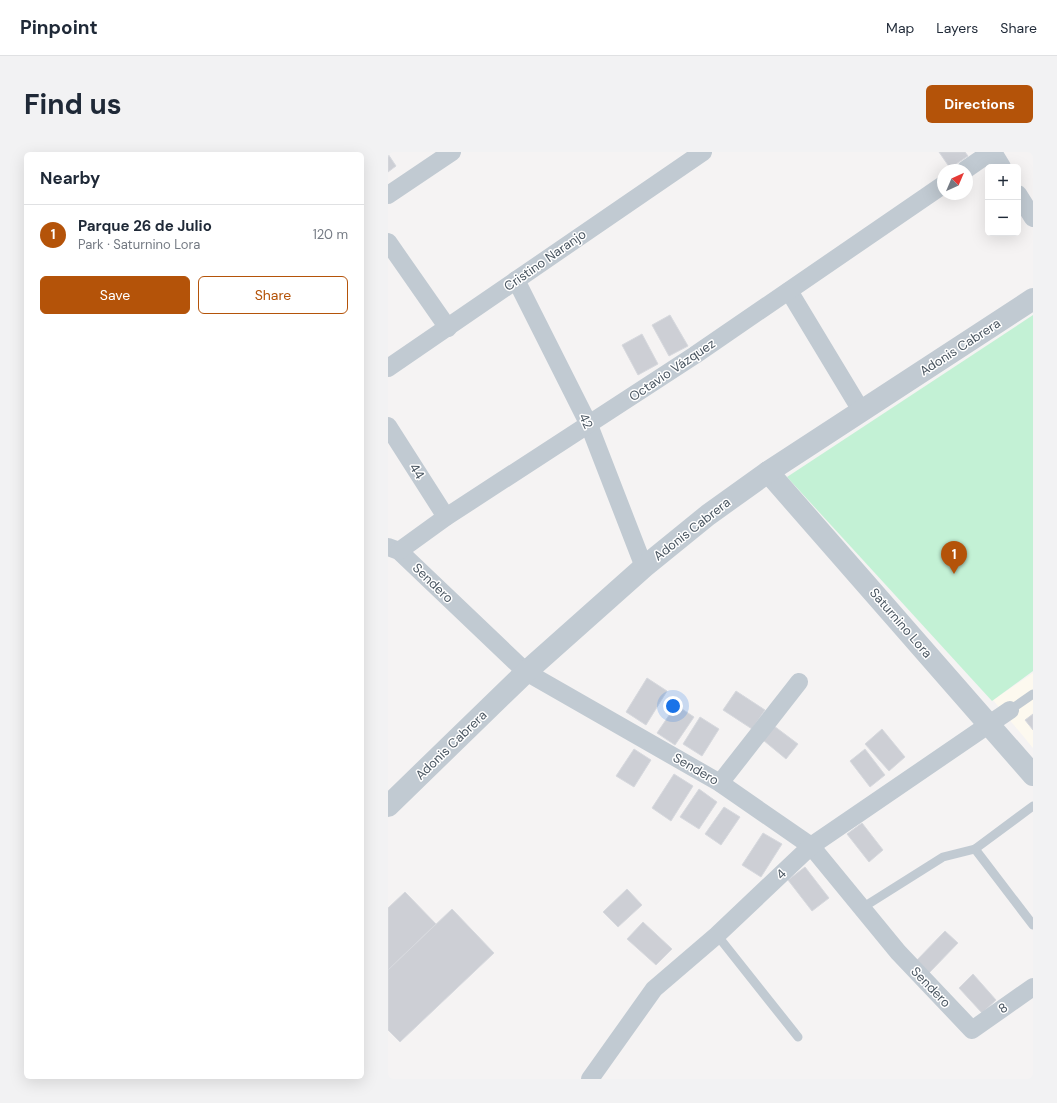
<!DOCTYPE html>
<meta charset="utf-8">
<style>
:root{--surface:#fff;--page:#f2f2f3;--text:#1f2937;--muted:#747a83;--line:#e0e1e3;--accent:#b45309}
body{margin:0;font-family:"DM Sans",sans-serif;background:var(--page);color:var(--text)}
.controls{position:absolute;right:12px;top:12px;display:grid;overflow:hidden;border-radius:6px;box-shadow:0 4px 16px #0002}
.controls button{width:36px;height:36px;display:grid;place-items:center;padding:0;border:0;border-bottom:1px solid var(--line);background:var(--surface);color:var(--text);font:20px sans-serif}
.compass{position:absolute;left:549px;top:12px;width:36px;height:36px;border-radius:50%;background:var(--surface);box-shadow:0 4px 16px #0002;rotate:44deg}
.you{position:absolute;left:285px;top:554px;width:14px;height:14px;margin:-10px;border:3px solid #fff;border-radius:50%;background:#1a73e8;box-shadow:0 0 0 6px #1a73e833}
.badge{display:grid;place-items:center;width:26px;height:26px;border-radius:50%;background:var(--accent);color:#fff;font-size:13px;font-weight:700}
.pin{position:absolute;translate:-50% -33px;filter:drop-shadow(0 1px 2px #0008)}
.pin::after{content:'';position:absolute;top:21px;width:14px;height:12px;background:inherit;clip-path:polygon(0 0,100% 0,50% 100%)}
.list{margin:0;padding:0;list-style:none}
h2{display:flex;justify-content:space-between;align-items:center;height:52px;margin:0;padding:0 16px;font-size:17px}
h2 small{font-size:13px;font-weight:400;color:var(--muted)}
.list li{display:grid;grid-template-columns:26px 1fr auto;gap:12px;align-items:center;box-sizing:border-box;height:60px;padding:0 16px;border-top:1px solid var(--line)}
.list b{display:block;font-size:15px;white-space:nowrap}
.list p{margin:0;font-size:13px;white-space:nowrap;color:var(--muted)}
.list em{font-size:13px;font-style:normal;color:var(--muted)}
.actions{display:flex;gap:8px;padding:12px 16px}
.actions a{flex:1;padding:9px 0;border:1px solid var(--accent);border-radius:6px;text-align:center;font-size:14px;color:var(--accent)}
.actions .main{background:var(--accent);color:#fff}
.map{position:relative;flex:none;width:645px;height:927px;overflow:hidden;border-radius:6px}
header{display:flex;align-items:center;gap:24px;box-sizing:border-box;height:56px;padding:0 20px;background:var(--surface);border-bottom:1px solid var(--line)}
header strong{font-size:19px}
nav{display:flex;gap:22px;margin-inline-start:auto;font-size:14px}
.intro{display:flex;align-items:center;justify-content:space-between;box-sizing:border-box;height:96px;padding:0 24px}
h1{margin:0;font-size:28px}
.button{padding:10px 18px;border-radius:6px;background:var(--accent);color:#fff;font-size:14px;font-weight:700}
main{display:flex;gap:24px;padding:0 24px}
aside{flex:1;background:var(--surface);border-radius:6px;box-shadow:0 4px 16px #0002}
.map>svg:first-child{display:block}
.commercial{fill:#fdf9ef}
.green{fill:#c3f1d5}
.building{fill:#cdcfd5;stroke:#d7d9de}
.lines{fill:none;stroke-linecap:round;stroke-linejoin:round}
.service{stroke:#c1cad2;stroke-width:9}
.minor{stroke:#c1cad2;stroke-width:18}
.tertiary{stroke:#c1cad2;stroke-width:22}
.labels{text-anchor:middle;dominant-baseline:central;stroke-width:3;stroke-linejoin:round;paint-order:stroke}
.street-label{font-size:13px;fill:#4a5661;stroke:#fff}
</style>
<header>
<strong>Pinpoint</strong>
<nav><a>Map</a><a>Layers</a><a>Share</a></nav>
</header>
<div class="intro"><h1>Find us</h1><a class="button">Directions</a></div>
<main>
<aside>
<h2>Nearby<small></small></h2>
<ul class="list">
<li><span class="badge">1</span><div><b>Parque 26 de Julio</b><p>Park · Saturnino Lora</p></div><em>120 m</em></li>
</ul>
<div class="actions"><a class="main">Save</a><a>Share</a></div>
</aside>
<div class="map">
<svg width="645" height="927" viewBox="0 0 645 927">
<rect width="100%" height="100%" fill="#f5f3f3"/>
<!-- commercial -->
<polygon class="commercial" points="645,521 645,596 605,548"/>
<!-- green -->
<polygon class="green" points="645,163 645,519 604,549 399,325"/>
<!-- building -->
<g class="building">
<polygon points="551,0 577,0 580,4 562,16"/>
<polygon points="0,2 8,14 0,20"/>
<polygon points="282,163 300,194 281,204 264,173"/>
<polygon points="254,182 270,212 250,223 234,193"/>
<polygon points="259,526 279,539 258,573 238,560"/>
<polygon points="348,539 377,558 364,577 335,558"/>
<polygon points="288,553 306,565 287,593 269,581"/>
<polygon points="645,562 645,578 637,568"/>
<polygon points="312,565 331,577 314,604 295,592"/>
<polygon points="386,574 410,592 398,607 375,588"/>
<polygon points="494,577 517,605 501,619 477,592"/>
<polygon points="246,597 263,608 246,635 228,624"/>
<polygon points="477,597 497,623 482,635 462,609"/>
<polygon points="286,622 305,634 283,669 264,656"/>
<polygon points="311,637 329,650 311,677 292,665"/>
<polygon points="336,655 352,665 333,693 317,682"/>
<polygon points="474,671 495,698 481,710 459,682"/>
<polygon points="375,681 394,692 373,725 354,713"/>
<polygon points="417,715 441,746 424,759 400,728"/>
<polygon points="239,737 254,753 230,775 215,760"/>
<polygon points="17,740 48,772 0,818 0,756"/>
<polygon points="64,757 106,801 12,890 0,878 0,818"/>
<polygon points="255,770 284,797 268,813 239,787"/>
<polygon points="557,779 570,791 541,821 529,808"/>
<polygon points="585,822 608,848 594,861 571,836"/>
</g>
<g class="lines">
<!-- service -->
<g class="service">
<polyline points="622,558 645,542"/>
<polyline points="587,697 645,773"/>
<polyline points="474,756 555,705 587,697 645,654"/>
<polyline points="329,783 410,885"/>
</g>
<!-- minor -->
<g class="minor">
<polyline points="605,0 614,15"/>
<polyline points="577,18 603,0"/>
<polyline points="630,42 645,66"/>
<polyline points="0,43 64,0"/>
<polyline points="0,90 60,176"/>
<polyline points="128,128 201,273 256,415"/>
<polyline points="401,139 474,260"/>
<polyline points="0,216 315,0"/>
<polyline points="0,274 58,365"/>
<polyline points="0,395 11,399 138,520 332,631 423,694 510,800 584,878 645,835"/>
<polyline points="11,399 58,365 307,203 555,33"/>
<polyline points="332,631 411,530"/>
<polyline points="202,927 266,837 329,783 423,694 622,558"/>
</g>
<!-- tertiary -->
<g class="tertiary">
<polyline points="380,320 645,623"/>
<polyline points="0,654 138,520 256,415 320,363 380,320 645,147"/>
</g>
</g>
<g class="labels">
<!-- street labels -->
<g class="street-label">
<text transform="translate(157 108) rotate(-35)">Cristino Naranjo</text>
<text transform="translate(572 195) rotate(-33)">Adonis Cabrera</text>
<text transform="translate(284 218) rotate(-34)">Octavio Vázquez</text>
<text transform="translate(198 269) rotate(65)">42</text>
<text transform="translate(29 319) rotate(58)">44</text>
<text transform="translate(304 377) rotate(-38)">Adonis Cabrera</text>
<text transform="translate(45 431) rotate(44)">Sendero</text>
<text transform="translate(513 471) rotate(49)">Saturnino Lora</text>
<text transform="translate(63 593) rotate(-44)">Adonis Cabrera</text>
<text transform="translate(308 617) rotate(30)">Sendero</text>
<text transform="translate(393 722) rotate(-44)">4</text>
<text transform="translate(543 835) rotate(46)">Sendero</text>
<text transform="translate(615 856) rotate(-35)">8</text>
</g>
</g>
</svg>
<div class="controls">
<button>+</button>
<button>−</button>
</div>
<svg class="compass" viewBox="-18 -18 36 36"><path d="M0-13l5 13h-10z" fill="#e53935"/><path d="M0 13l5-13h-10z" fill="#747a83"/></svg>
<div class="you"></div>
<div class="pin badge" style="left:566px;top:422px">1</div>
</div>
</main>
